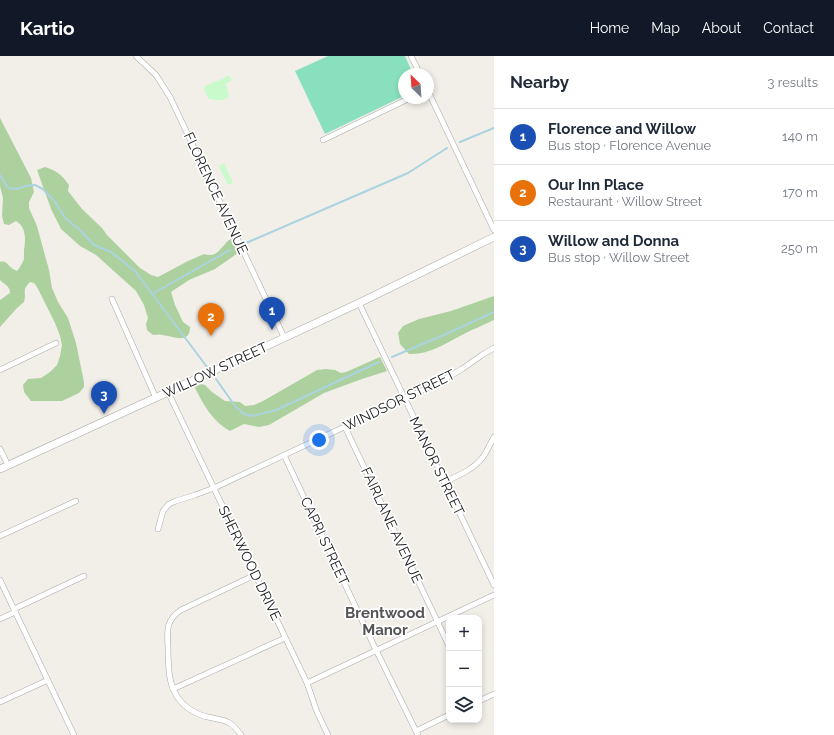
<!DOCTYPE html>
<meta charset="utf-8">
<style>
:root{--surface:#fff;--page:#f6f6f7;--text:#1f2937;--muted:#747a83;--line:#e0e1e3;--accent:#111827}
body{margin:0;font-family:Raleway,sans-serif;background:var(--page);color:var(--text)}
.controls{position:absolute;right:12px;bottom:12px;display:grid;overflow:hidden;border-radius:8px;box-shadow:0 2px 6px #0003}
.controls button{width:36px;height:36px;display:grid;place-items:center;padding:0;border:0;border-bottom:1px solid var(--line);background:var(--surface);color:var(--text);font:20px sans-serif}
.compass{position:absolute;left:398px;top:12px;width:36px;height:36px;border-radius:50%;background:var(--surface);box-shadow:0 2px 6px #0003;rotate:335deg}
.you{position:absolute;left:319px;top:384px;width:14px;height:14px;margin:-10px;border:3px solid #fff;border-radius:50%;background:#1a73e8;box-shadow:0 0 0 6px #1a73e833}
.badge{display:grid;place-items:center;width:26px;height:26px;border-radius:50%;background:var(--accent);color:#fff;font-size:13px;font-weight:700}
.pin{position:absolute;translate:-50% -33px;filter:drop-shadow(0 1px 2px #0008)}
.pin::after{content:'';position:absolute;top:21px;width:14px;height:12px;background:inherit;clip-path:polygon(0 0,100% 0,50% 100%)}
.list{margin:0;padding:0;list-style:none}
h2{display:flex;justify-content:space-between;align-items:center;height:52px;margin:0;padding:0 16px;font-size:17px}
h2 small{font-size:13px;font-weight:400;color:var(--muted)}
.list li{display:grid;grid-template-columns:26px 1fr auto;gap:12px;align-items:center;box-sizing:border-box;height:56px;padding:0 16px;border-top:1px solid var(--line)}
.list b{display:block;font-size:15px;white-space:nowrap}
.list p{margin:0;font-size:13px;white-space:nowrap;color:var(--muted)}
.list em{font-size:13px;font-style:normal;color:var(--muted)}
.icon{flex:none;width:22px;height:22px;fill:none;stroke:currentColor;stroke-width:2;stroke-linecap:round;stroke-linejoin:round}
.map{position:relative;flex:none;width:494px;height:679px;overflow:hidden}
header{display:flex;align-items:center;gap:24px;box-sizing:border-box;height:56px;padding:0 20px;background:var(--accent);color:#fff}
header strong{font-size:19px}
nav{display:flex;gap:22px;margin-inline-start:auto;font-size:14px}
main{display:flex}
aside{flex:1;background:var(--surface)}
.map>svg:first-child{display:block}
.forest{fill:#add19e}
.park{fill:#c8facc}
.pitch{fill:#88e0be}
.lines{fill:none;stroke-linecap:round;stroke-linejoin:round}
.stream{stroke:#aad3df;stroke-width:2}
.minor-casing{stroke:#a9a9a9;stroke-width:6}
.tertiary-casing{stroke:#a9a9a9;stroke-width:8}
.minor{stroke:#fff;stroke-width:5}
.tertiary{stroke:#fff;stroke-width:7}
.labels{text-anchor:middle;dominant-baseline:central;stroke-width:3.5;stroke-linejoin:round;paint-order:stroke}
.street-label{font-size:14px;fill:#222;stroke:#fff}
.neighbourhood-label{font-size:15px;font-weight:bold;fill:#555;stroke:#fff}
</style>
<header>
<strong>Kartio</strong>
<nav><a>Home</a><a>Map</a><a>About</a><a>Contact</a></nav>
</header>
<main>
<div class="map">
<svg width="494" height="679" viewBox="0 0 494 679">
<rect width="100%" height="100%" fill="#f2efe9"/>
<!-- forest -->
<g class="forest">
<path d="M0,62l31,60 3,14 -5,10v6l8,18 12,44 3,18 6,14 10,16 8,25 8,39v5l-5,6 -17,8h-31l-7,-9 -1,-7 5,-6 13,-1 9,-6 7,-7 3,-9 2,-11 -2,-9 -5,-13 -18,-36 -3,-4 -4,-1c-9,9 -3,10 -6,20l-7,6 -17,19v-27l10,-7c0,-7 -5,-8 -10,-13v-18c7,-2 7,3 12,6 0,1 4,2 5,3 3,-4 5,-7 7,-12 0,-3 0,-6 0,-9 2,-11 2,-23 -8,-29l-7,4 -5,-1 -2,-8 1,-18 -3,-12z"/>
<path d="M45,111c12,4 17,8 24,18l-1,6 14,18 20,19 5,7 33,33 11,7 7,2 30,-16 16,-7c12,4 15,-4 22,-11 1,-2 3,-3 5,-4l7,14 -23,16 -26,11 -18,12 4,13 8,17 7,5c0,18 -17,9 -28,8 -3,-1 -6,0 -9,0l-6,-5 -1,-6 2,-6 -4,-13 -8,-14 -40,-36 -16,-9 -19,-17 -10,-20 -14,-39z"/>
<path d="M494,240v24c-10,5 -21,9 -32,15 -16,8 -33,20 -53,19l-9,-10 -2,-11 5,-7 16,-7 32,-8z"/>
<path d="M380,301l7,14 -25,8 -38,14 -55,32 -10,2 -15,-3 -14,7c-17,-9 -27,-27 -35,-43l1,-2 5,-2 4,1 7,7 13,9 15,1 5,4 9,-1 9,-4 54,-31 9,-1 9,1 6,3 5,-1z"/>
</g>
<!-- park -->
<g class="park">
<path d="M229,19l3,5 -6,4 3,12c-4,6 -13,4 -20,3l-5,-9 1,-3 2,-2 15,-6z"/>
<polygon points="224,107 233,127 228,129 219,110"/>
</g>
<!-- pitch -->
<polygon class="pitch" points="328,0 405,0 413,18 404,18 404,40 325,78 295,15"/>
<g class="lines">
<!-- stream -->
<g class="stream">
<polyline points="460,86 494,72"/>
<polyline points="0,119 8,132 17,133 25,130 35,129 43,133 55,146 65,162 81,175 94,189 111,196 135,215 207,311"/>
<polyline points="246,187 408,117 447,92"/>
<polyline points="152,238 230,194"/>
<polyline points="392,301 453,275 494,256"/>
<polyline points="216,323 235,350 244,358 253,360 276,354 379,306"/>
</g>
<defs>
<g id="minor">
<polyline points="136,0 156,19 170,41 284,281"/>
<polyline points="411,0 420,18"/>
<polyline points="428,35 494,174"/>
<polyline points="323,84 410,42"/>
<polyline points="112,243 156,342"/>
<polyline points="359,247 494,529"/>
<polyline points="0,314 56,287"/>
<polyline points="168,336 307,627 317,656 328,679"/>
<polyline points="345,371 449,590"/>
<polyline points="0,393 8,409"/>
<polyline points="284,399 376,594 418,679"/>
<path d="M444,426c14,-6 30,-13 39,-25 4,-6 7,-13 11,-20"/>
<polyline points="158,473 163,455 169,448 176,445 195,439 214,432 438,327 462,313 482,299 494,292"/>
<polyline points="0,480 76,445"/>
<polyline points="0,524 74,679"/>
<polyline points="14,553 84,520"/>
<polyline points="0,563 15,556"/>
<polyline points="307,627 494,539"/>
<polyline points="173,633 285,582"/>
<polyline points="479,645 494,638"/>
<polyline points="0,646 48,624"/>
<polyline points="416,675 449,659"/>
<path d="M241,679c-11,-16 -16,-14 -33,-18 -6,-1 -12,-4 -17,-7 -23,-14 -23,-39 -23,-63 -1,-17 -2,-27 13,-37l74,-35"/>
</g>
<polyline id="tertiary" points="0,413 168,336 359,247 494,181"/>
</defs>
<!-- minor casing -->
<use href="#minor" class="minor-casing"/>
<!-- tertiary casing -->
<use href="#tertiary" class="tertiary-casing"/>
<!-- minor -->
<use href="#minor" class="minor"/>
<!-- tertiary -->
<use href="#tertiary" class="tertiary"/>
</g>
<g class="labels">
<!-- street labels -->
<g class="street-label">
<text transform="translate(216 137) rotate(65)">FLORENCE AVENUE</text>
<text transform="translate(215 314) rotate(-25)">WILLOW STREET</text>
<text transform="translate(399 344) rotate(-26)">WINDSOR STREET</text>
<text transform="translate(437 410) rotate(64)">MANOR STREET</text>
<text transform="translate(392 469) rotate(65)">FAIRLANE AVENUE</text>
<text transform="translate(325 485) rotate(65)">CAPRI STREET</text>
<text transform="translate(250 507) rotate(64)">SHERWOOD DRIVE</text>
</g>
<!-- neighbourhood labels -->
<g class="neighbourhood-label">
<text x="385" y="557">Brentwood<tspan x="385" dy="17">Manor</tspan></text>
</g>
</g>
</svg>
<div class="controls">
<button>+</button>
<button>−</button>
<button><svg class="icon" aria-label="layers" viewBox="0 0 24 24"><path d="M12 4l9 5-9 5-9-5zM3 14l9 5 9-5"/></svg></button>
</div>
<svg class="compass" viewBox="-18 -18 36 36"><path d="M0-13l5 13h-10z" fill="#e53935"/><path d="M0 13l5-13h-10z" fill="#747a83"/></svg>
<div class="you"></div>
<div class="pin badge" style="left:272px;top:274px;background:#1a4fb4">1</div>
<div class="pin badge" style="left:211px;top:280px;background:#e8710a">2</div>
<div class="pin badge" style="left:104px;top:358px;background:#1a4fb4">3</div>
</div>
<aside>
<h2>Nearby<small>3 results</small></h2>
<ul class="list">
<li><span class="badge" style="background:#1a4fb4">1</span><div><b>Florence and Willow</b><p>Bus stop · Florence Avenue</p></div><em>140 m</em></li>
<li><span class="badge" style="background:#e8710a">2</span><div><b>Our Inn Place</b><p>Restaurant · Willow Street</p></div><em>170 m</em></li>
<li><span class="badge" style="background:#1a4fb4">3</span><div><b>Willow and Donna</b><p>Bus stop · Willow Street</p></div><em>250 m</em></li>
</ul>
</aside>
</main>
